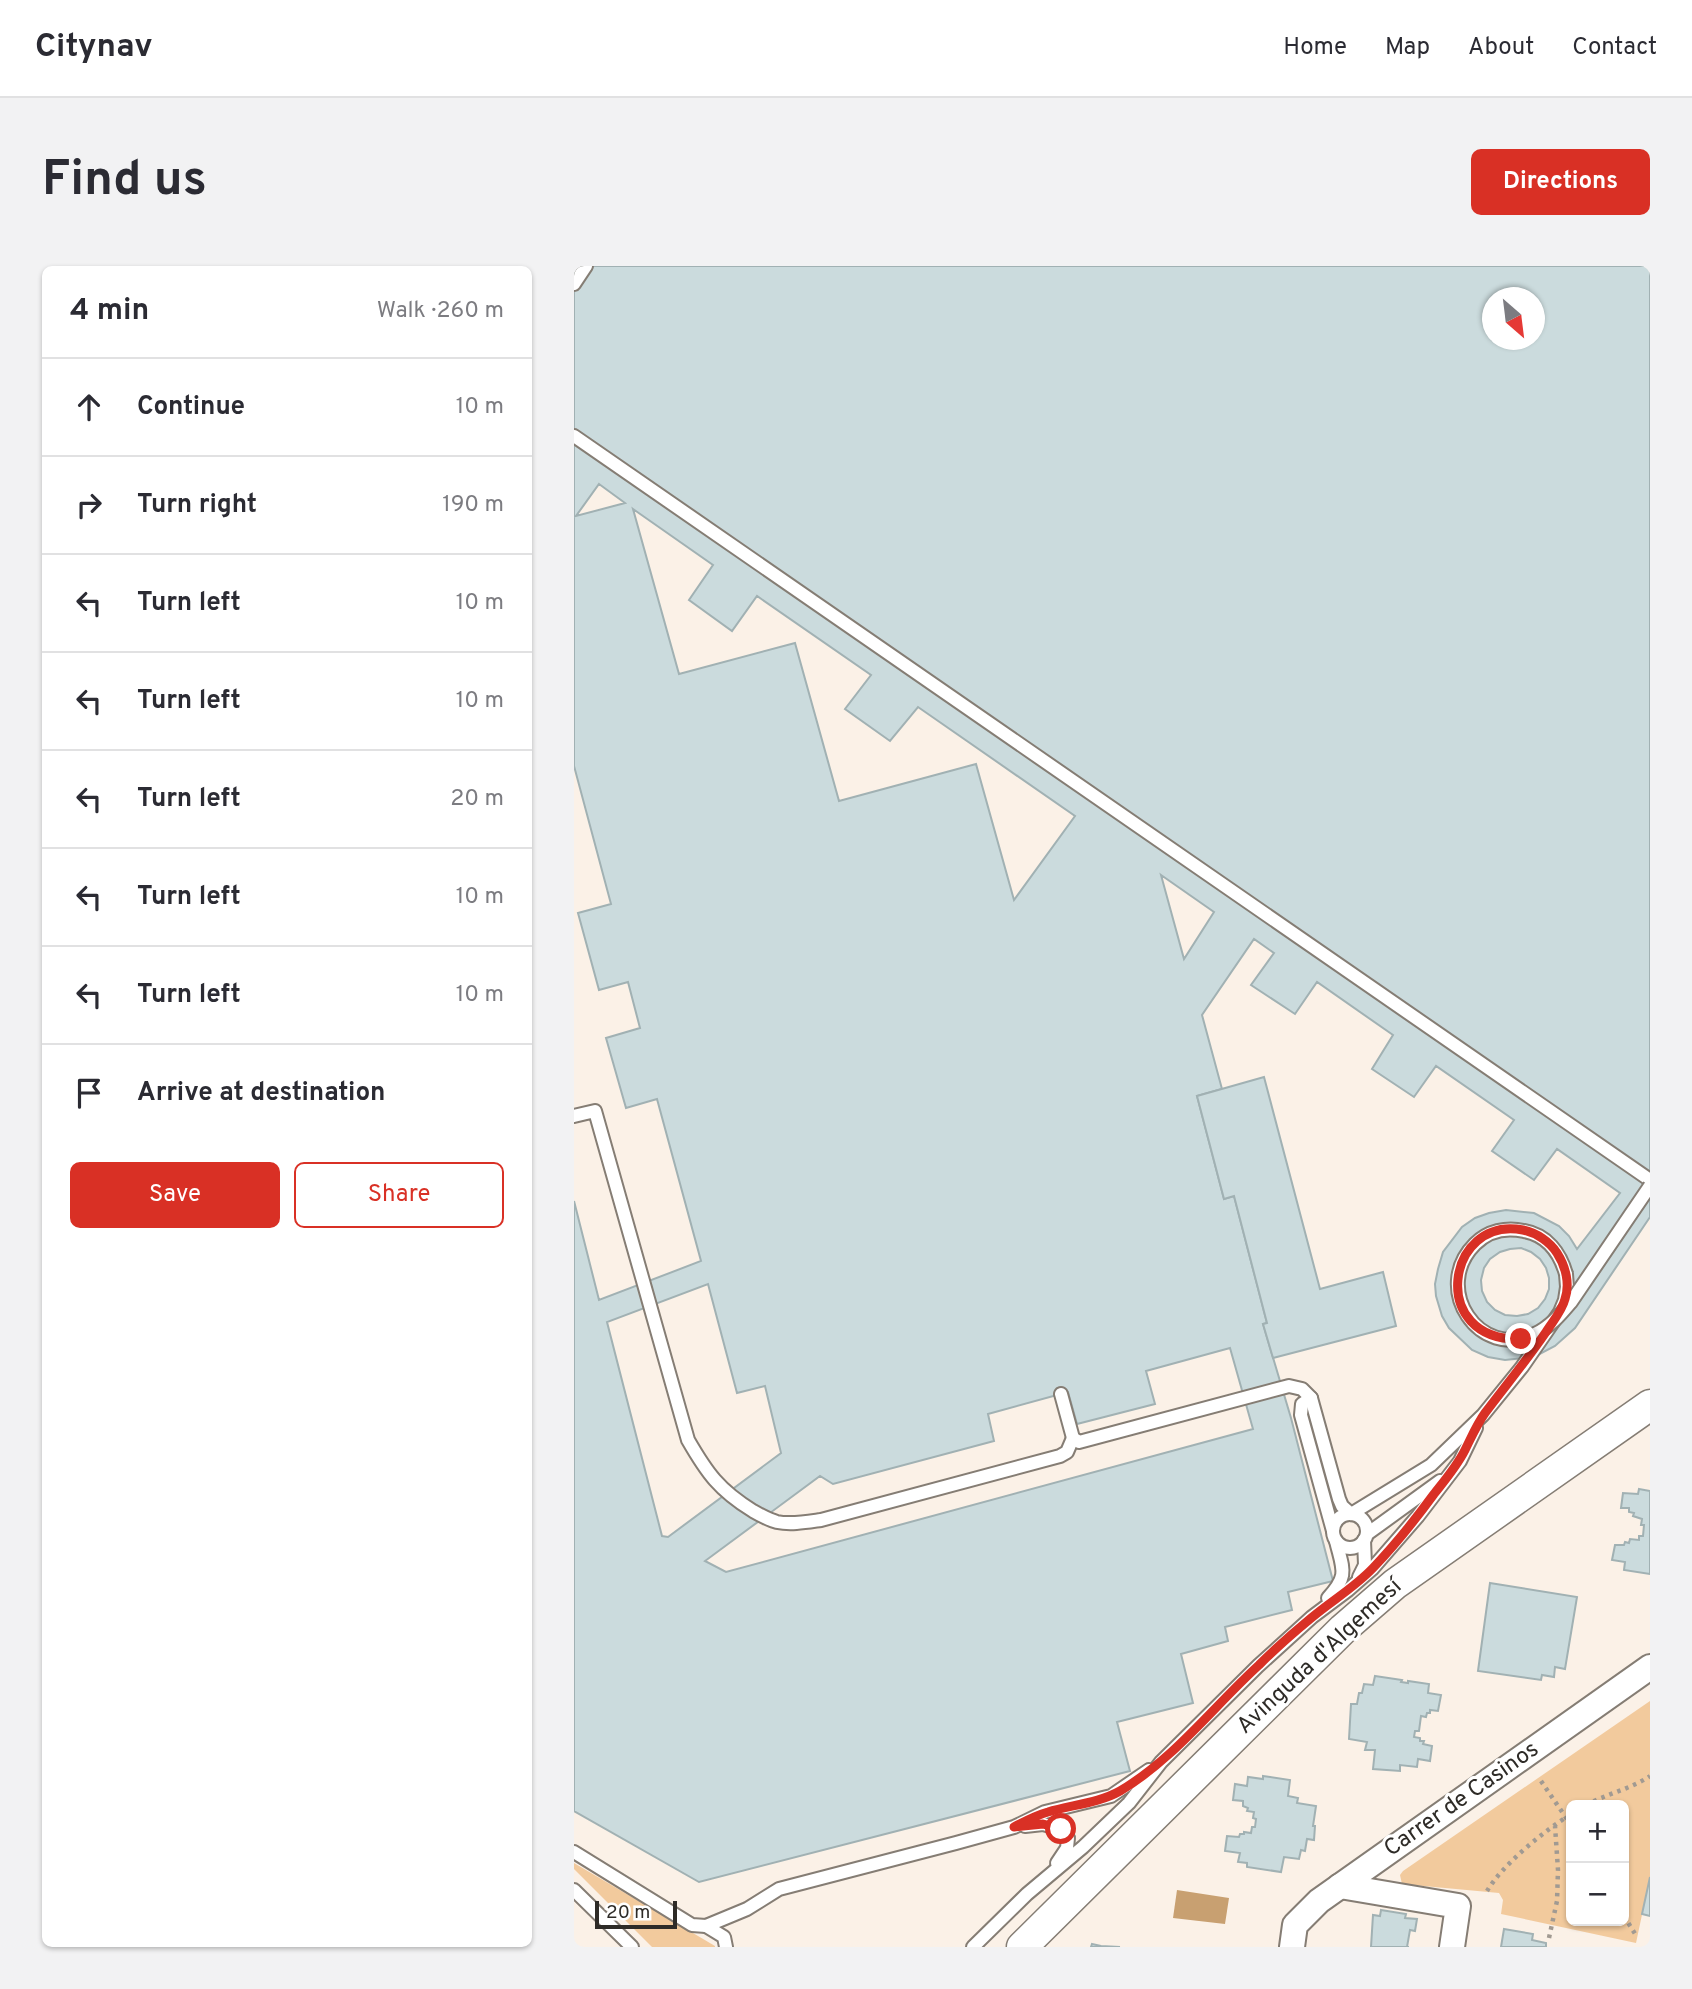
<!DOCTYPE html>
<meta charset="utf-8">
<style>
:root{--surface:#fff;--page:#f2f2f3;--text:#2b2b33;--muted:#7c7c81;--line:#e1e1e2;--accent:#d93025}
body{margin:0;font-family:Overpass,sans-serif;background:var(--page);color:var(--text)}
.controls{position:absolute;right:21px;bottom:21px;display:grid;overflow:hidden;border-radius:10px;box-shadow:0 2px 5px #0004}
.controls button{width:63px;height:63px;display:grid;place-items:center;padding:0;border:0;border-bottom:2px solid var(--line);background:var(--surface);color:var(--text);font:35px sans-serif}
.compass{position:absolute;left:908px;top:21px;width:63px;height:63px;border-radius:50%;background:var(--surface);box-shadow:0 2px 5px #0004;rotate:152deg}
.scale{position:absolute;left:21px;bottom:18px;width:82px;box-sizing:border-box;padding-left:7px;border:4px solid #2e2b27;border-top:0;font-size:19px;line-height:24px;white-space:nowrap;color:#2e2b27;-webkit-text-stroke:5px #fff;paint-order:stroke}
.stop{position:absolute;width:21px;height:21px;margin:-16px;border:5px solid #d93025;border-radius:50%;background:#fff}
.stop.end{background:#d93025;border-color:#fff;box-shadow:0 2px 7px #0008}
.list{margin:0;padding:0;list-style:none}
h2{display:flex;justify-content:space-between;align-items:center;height:91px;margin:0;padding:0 28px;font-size:30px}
h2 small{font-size:23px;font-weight:400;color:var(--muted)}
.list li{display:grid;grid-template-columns:46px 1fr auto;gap:21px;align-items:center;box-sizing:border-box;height:98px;padding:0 28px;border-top:2px solid var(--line)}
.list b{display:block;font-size:26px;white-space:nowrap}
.list em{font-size:23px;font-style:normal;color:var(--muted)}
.actions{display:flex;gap:14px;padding:21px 28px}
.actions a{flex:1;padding:16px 0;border:2px solid var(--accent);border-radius:10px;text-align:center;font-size:24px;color:var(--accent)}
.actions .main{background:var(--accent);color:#fff}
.icon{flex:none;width:38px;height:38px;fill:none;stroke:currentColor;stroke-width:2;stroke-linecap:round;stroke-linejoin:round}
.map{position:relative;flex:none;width:1076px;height:1681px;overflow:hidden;border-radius:10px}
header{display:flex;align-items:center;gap:42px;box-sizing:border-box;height:98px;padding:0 35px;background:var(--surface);border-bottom:2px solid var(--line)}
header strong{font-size:33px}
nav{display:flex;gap:38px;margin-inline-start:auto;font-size:24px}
.intro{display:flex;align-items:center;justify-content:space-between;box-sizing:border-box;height:168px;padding:0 42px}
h1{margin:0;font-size:49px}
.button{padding:18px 32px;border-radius:10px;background:var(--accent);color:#fff;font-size:24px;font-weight:700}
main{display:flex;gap:42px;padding:0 42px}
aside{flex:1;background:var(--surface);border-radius:10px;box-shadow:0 2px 5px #0004}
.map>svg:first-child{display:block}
.green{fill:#f2ca9d;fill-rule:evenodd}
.water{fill:#c8a071}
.building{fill:#cbdbdd;stroke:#a1b1b3;stroke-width:2;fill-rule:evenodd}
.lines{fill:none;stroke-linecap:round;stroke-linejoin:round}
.service-casing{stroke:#857d74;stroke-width:16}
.minor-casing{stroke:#857d74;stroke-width:28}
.tertiary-casing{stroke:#857d74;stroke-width:33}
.path{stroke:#a19a92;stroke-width:4.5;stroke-dasharray:3.5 5;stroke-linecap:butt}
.service{stroke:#fff;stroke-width:12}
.minor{stroke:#fff;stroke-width:24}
.tertiary{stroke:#fff;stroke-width:30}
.service-bridge-casing{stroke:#857d74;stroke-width:16;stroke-linecap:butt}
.service-bridge{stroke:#fff;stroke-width:12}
.route{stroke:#d93025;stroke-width:9}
.labels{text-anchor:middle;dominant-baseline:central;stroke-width:6;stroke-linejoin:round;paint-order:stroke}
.street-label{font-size:23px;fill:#2e2b27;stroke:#fff}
</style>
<header>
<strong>Citynav</strong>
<nav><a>Home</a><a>Map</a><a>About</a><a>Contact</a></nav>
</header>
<div class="intro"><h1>Find us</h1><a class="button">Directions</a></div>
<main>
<aside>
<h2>4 min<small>Walk · 260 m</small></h2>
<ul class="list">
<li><svg class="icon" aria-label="ahead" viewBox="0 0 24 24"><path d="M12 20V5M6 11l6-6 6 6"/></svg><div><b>Continue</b></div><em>10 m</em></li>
<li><svg class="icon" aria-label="right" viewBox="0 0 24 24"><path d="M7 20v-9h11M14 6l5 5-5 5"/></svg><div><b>Turn right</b></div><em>190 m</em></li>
<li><svg class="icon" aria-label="left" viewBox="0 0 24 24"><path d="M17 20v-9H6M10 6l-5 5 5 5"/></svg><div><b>Turn left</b></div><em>10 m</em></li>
<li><svg class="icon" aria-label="left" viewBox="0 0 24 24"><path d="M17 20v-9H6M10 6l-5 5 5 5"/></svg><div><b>Turn left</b></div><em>10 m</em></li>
<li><svg class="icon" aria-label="left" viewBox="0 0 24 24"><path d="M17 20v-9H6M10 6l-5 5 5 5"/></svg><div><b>Turn left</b></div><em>20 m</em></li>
<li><svg class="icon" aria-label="left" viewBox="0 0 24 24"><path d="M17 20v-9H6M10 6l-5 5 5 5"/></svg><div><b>Turn left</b></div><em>10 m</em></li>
<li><svg class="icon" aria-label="left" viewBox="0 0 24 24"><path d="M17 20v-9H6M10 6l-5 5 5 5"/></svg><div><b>Turn left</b></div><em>10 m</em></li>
<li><svg class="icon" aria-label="arrive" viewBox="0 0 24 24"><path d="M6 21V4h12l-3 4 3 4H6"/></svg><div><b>Arrive at destination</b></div></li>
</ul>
<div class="actions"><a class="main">Save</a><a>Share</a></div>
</aside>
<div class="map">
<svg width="1076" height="1681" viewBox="0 0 1076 1681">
<rect width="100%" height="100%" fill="#fbf1e7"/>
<!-- green -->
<g class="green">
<path d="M1076,1435v176l-14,66 -135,-29 2,-14 -4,-7 -97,-9 -2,-9 3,-4zM997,1539h53v116h-53z"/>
<polygon points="0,1597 141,1680 141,1681 78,1681 0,1603"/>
</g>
<!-- water -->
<polygon class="water" points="603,1624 655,1632 651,1658 599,1652"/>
<!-- building -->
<g class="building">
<path d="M0,0h1076v951l-75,111 -20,18 -21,11 -29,3 -17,-3 -16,-7 -23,-22 -7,-12 -6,-20 -1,-12 3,-15 5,-17 19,-25 13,-9 14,-5 17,-3 28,3 25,13 10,10 8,13 43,-56 -63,-44 -23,31 -42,-29 22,-31 -78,-54 -22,31 -42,-28 21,-34 -76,-53 -22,32 -44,-29 23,-32 -20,-14 -52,76 20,74 -25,7 27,103 10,-3 33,127 -4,1 28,94 42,163 -45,11 4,18 -67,17 3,14 -47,13 12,49 -76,19 13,49 -431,111 -125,-71v-610l25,99 102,-39 -44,-162 -31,9 -20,-70 34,-10 -12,-46 -29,8 -21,-77 33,-9 -37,-138zM918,32h42v42h-42zM25,218l26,19 -49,13zM59,243l80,56 -24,35 43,31 25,-35 114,79 -26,34 45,32 28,-34 157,109 -61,84 -38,-136 -137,37 -44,-158 -116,31zM587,609l53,37 -30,47zM947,982l10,4 9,7 6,9 3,10v11l-4,10 -7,9 -10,6 -11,2 -12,-1 -10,-5 -8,-8 -5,-11 -1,-11 3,-12 6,-9 10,-7 10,-3zM134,1018l29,109 28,-7 16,67 -113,84 -6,-1 -55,-214zM656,1082l23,81 -527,143 -21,-11 115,-85 13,8 161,-43 -6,-27 80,-22 9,32 78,-20 -9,-33z"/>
<polygon points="690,811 746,1023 809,1006 822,1060 699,1092 689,1058 693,1057 660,930 650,933 623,830"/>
<polygon points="1065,1223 1076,1225 1076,1308 1050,1304 1051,1296 1038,1294 1041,1279 1050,1279 1051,1276 1055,1277 1056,1273 1065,1274 1065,1270 1069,1270 1070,1259 1067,1259 1068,1253 1059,1250 1060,1247 1055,1246 1055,1242 1047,1242 1049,1227 1064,1228"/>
<polygon points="916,1317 1003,1331 991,1403 981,1401 980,1411 968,1409 967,1414 904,1405"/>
<polygon points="801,1410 828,1414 827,1416 834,1417 834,1415 855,1418 854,1427 867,1429 864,1445 856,1444 856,1447 853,1447 852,1451 847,1450 845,1465 841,1465 840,1471 846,1472 846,1475 850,1475 849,1478 858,1480 856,1495 844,1493 843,1501 826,1499 826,1505 799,1503 801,1484 791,1484 793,1476 775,1473 777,1438 783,1438 785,1427 788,1427 790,1418 799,1419"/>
<polygon points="689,1510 716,1514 714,1530 724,1532 723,1537 742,1540 739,1560 741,1560 740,1574 733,1573 731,1585 727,1584 725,1593 710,1591 707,1606 673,1601 673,1597 664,1596 666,1587 651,1585 653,1570 665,1571 666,1568 670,1568 670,1566 677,1567 678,1561 681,1561 682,1553 679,1552 680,1546 673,1545 674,1542 669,1540 669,1535 659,1534 661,1518 673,1520 674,1511 689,1513"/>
<polygon points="1076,1611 1076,1650 1068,1648"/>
<polygon points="807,1644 832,1648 831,1652 843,1653 841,1665 836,1664 833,1681 835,1681 797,1681 799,1649 806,1650"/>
<polygon points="930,1663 959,1668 958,1674 972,1677 972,1681 927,1681"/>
<polygon points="518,1678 527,1680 546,1681 517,1681"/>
</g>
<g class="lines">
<defs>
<g id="service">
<polyline points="0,18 12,0"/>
<polyline points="0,170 1076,914"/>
<path d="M0,850l21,-5 93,329c19,33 31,50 65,71 7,4 16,9 24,11 14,3 30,0 44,-2l239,-64 7,-4 6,-14"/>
<polyline points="487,1128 499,1172 505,1176 715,1120 728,1123 737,1132 765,1233 768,1240 777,1248 857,1199 909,1149 948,1101 986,1046 991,1034 993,1021 992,1008"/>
<polyline points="737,1132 728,1138 727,1149 759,1265"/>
<circle cx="776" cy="1265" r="17"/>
<polyline points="793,1268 866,1215"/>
<polyline points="785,1311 791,1299 790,1274"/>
<path d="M754,1332c21,-23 15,-28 8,-57"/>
<polyline points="451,1560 469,1558 487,1563 494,1572 493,1582 483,1597"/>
<polyline points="0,1586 118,1659 132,1660 173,1643 205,1623 382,1577 440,1561 471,1546 537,1530 575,1504"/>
<polyline points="0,1624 58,1681"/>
<polyline points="132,1660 150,1671 152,1681"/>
<polyline points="399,1681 453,1628 509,1581 555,1537 587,1496 684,1400 738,1351 774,1324 798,1303 844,1250 886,1195 902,1162"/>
</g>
<g id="minor">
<polyline points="766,1620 884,1640 878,1681"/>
<polyline points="718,1681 721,1659 745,1635 1076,1401"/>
</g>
<polyline id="tertiary" points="448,1681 769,1363 821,1318 1076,1139"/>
</defs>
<!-- service casing -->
<use href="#service" class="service-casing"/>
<!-- minor casing -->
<use href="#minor" class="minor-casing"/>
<!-- tertiary casing -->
<use href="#tertiary" class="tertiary-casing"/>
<!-- path -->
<g class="path">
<polyline points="967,1515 997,1559"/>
<path d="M1012,1539c20,-11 45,-16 64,-29"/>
<path d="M913,1625c17,-28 56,-59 84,-77"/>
<polyline points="1050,1650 1063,1671"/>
<polyline points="975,1672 983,1635 984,1604 981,1560"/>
</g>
<!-- service -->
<use href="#service" class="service"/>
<!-- minor -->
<use href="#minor" class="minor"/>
<!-- tertiary -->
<use href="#tertiary" class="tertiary"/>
<defs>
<path id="service-bridge" d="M992,1008c-6,-21 -19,-39 -42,-43 -18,-4 -36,0 -49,13 -44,44 4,117 60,90 15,-7 25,-19 36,-32l79,-116"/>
</defs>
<!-- service-bridge casing -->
<use href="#service-bridge" class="service-bridge-casing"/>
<!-- service-bridge -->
<use href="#service-bridge" class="service-bridge"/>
</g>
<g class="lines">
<!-- route -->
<path class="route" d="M487,1563l-18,-5 -29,3c11,-6 23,-12 34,-15 23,-7 51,-9 72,-21 54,-32 93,-84 139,-126 16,-16 34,-32 51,-46 21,-18 44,-31 63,-51 22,-23 42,-48 61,-74 11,-14 23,-28 31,-44 6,-12 12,-26 20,-37 21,-28 42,-53 61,-81 7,-11 16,-21 19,-33 5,-15 1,-32 -8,-46 -7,-11 -20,-20 -34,-23 -77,-15 -96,112 -2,109"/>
</g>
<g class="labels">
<!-- street labels -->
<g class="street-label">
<text transform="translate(746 1391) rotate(-43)">Avinguda d'Algemesí</text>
<text transform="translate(888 1534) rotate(-35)">Carrer de Casinos</text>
</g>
</g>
</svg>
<div class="controls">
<button>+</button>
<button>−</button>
</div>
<svg class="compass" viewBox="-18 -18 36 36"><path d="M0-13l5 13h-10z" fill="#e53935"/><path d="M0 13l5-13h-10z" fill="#7c7c81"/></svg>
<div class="scale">20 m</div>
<div class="stop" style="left:487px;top:1563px"></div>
<div class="stop end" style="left:947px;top:1073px"></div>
</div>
</main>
